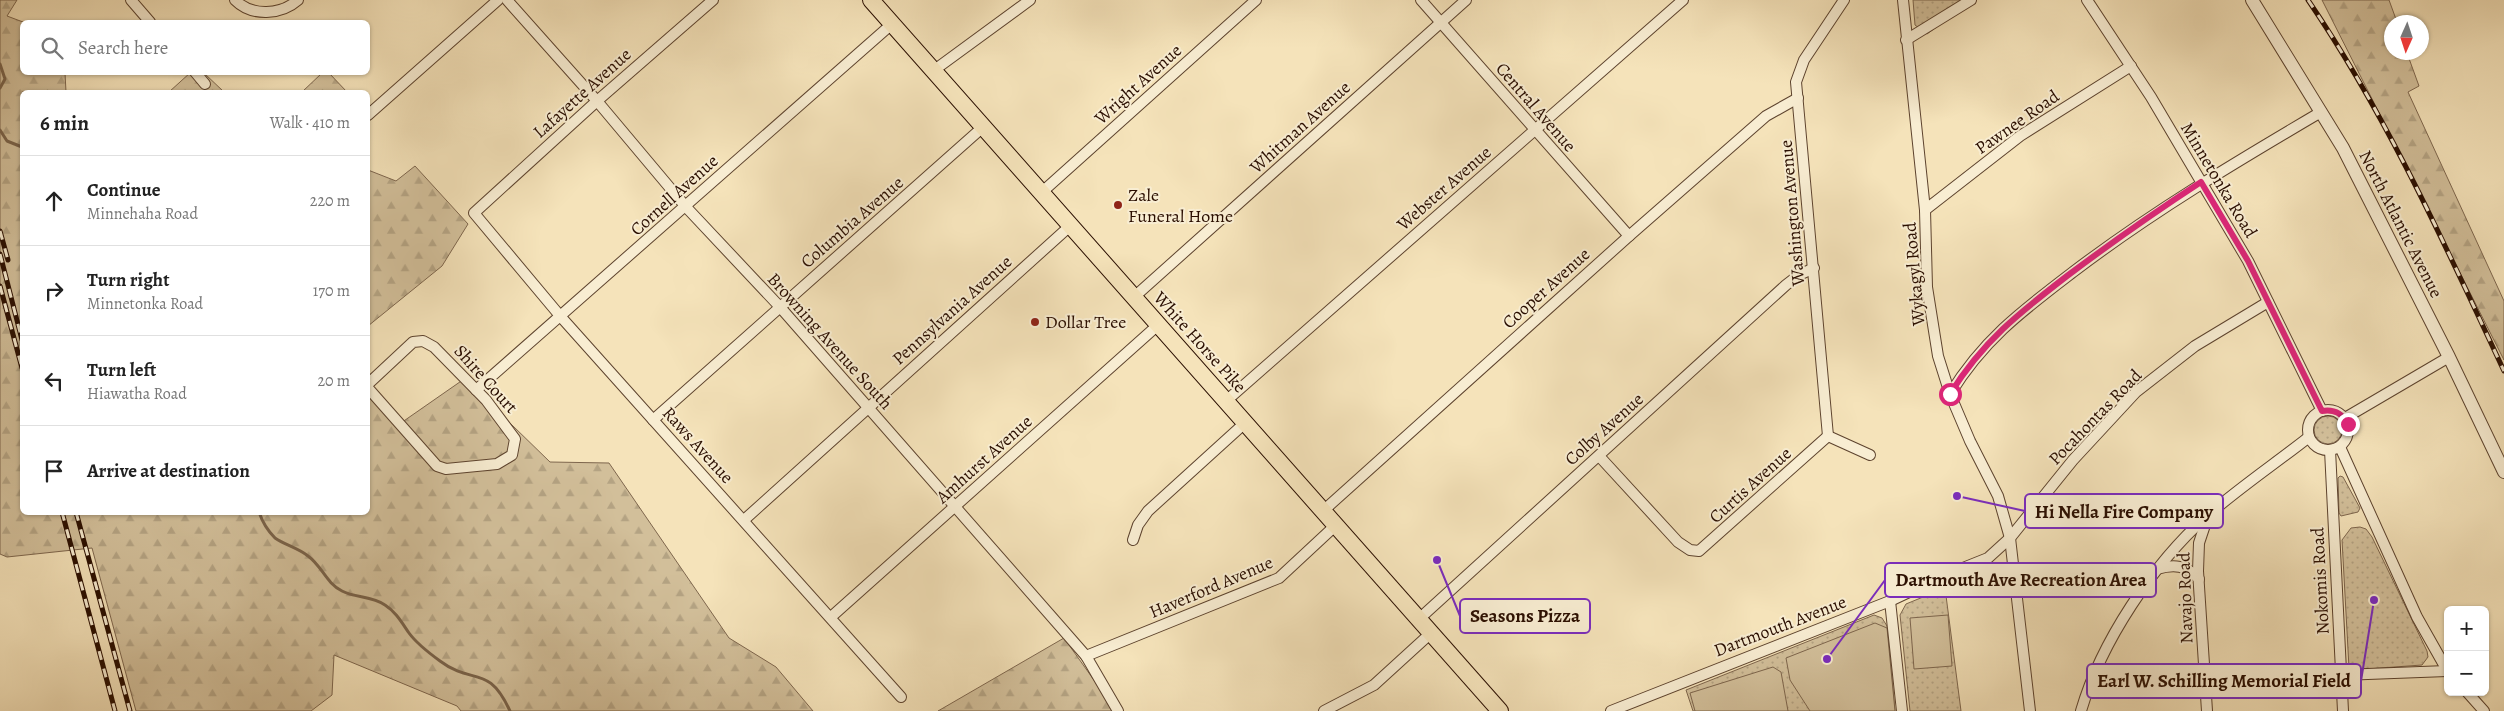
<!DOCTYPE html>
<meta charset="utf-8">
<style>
:root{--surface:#fff;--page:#f2f2f2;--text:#222;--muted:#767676;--line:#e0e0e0}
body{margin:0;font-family:Alegreya,serif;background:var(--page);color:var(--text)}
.controls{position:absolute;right:15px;bottom:15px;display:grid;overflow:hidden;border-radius:8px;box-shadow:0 1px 4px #0004}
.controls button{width:45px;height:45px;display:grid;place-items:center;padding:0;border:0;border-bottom:1px solid var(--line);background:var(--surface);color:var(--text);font:25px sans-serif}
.compass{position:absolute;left:2384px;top:15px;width:45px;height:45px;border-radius:50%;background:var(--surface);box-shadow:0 1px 4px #0004;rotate:183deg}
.stop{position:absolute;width:15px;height:15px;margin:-11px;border:4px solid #db2777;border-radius:50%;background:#fff}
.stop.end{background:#db2777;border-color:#fff;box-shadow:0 1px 5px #0008}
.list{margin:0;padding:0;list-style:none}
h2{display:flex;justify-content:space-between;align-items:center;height:65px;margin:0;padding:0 20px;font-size:21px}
h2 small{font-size:16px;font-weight:400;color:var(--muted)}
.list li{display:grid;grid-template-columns:32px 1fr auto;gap:15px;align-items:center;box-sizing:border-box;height:90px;padding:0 20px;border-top:1px solid var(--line)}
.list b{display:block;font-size:19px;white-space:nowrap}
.list p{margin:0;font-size:16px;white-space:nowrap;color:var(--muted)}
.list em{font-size:16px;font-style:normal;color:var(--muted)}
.icon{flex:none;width:28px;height:28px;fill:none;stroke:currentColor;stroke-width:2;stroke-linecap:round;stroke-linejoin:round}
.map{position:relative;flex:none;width:2504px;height:711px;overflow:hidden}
.search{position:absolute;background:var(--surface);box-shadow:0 1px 4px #0004;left:20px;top:20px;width:350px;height:55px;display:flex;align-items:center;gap:12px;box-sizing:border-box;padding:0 18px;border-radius:8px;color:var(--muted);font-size:19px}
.panel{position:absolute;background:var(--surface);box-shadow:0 1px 4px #0004;left:20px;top:90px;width:350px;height:425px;border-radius:8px}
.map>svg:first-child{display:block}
.green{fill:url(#green-dots);stroke:#7e664d}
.forest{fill:url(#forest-firs);stroke:#7e664d}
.pitch{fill:#d2bf9a;stroke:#7e664d}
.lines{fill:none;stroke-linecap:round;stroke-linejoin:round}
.stream{stroke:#7a634a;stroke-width:3}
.minor-casing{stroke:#5d432e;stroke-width:12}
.tertiary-casing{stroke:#5d432e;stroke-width:14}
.trunk-casing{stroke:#2a0e00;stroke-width:18}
.minor{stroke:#f8edd2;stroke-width:10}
.tertiary{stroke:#f8edd2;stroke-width:12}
.trunk{stroke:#f5e3ba;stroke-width:16}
.rail-casing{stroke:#2a0e00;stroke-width:5}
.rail{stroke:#f8edd2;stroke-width:3;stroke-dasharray:9;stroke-linecap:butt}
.route{stroke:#db2777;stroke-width:6}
.poi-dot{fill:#8f2418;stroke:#f8edd2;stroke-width:2}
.labels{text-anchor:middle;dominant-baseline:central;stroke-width:4;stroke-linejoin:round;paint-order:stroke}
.street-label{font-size:18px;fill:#2a0e00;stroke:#f8edd2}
.poi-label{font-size:18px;fill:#2a0e00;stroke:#f8edd2;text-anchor:start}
.leader{fill:none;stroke:#7b2cbf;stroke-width:2}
.callout-dot{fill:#7b2cbf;stroke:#f8edd2;stroke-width:2}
.callout{fill:#f8edd2;stroke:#7b2cbf;stroke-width:2}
.callout-label{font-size:19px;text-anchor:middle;font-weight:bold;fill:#2a0e00}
</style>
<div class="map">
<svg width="2504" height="711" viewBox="0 0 2504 711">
<defs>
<pattern id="green-dots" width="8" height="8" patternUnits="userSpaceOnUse" patternTransform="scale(1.25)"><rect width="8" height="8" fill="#d2bf9a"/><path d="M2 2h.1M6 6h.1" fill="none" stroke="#b4a383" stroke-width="1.8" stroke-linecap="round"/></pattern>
<pattern id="forest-firs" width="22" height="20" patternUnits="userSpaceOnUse" patternTransform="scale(1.25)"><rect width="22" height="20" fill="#d2bf9a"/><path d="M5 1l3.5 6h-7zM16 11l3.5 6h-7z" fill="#b4a383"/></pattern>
</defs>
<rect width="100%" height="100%" fill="#f5e3ba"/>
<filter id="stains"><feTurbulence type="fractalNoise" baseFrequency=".004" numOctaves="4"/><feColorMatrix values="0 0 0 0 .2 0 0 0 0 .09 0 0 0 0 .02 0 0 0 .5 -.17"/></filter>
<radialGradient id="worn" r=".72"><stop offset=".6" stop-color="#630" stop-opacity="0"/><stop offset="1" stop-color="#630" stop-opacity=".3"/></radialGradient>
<!-- green -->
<g class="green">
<polygon points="1913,0 1964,0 1946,20 1927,34 1915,25"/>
<circle cx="2328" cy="430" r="14"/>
<polygon points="2340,476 2343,477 2360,508 2358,512 2341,516 2339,513 2338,478"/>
<polygon points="2360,527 2366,529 2372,537 2427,651 2428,657 2422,665 2353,670 2349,668 2342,540 2351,528"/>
<polygon points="1945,588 1961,711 1910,711 1900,615 1906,604"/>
<polygon points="1874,615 1882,618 1887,626 1895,711 1693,711 1686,690"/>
</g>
<!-- forest -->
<g class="forest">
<polygon points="0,0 17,0 7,16 23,22 22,72 65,73 66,92 22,92 22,512 368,512 368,390 398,425 467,377 476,390 550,462 609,463 729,638 776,667 813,711 461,711 457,706 334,655 332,695 311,711 136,711 92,548 7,557 0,554"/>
<polygon points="2322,0 2389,0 2397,22 2392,22 2392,52 2407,53 2419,86 2408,92 2504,301 2504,360"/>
<polygon points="191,72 204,73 224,92 169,92"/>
<polygon points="322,73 329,73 347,92 302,92"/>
<polygon points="415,166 468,224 442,266 368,326 368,170 396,181"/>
<polygon points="1064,638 1116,711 938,711"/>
</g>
<!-- pitch -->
<g class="pitch">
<polygon points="1948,615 1952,666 1914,669 1910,618"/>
<polygon points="1875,623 1887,628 1895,711 1810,711 1790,680 1786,658"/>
<polygon points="1773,667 1781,672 1788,711 1695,711 1690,693"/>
</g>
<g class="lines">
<!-- stream -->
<g class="stream">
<polyline points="0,64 5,79 0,88"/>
<polyline points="0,130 7,141 22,147"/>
<path d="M259,512c3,9 9,19 16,26 10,7 23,10 33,18 14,10 18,27 34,35 13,7 30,5 43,14 11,7 17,18 24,28 8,11 20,20 31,28 33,25 48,2 70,50"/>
</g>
<defs>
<g id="minor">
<polyline points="131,0 150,22"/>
<path d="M235,0c17,17 46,15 63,0"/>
<polyline points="507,0 597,101 686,207 780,307 1086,656 1118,711"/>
<polyline points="713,0 597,101 474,213 561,317 901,697"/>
<polyline points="1421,0 1629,236"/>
<polyline points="1903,0 1925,210 1927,287 1938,356 1950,394 1970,441 1998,496 2010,538 2030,711"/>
<polyline points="2087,0 2151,97 2248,261 2322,411"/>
<polyline points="1906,40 1971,0"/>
<polyline points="933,71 1030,0"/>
<polyline points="195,72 205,84"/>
<polyline points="368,115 498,0"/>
<polyline points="1041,193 1256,0"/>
<polyline points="1925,210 2020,136 2131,66"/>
<polyline points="1133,298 1466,0"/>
<polyline points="368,384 413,342 423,341 434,347 486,400 515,439 512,455 497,464 446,469 437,466 368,388"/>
<polyline points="476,390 893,23"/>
<path d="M1950,394c34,-55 72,-83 123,-122 79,-60 163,-110 248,-160"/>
<polyline points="1226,401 1683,0"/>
<circle cx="2328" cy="430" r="20"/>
<polyline points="2345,418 2449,357"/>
<polyline points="653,420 983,127"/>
<polyline points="1828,436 1796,82 1804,60 1844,0"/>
<polyline points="1828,436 1870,455"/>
<polyline points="2340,447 2417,617 2448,672"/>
<polyline points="2330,450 2343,711"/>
<polyline points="1599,456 1678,542 1690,550 1699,551 1828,436"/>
<polyline points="1323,511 1629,236 1766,116 1798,98"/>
<polyline points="2207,519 2199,543 2198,571 2207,711"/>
<polyline points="744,520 1070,226"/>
<polyline points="1133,540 1138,525 1148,511 1246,422"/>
<path d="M2157,569c17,-5 29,-4 42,10"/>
<polyline points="1890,601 1902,711"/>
<polyline points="831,617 1158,325"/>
<polyline points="1419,619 1786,285 1799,275 1814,268"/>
<polyline points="1086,656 1279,578 1336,525"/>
<polyline points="2341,675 2447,671"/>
<polyline points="2467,692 2484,711"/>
<polyline points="1324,711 1374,685 1431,633"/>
<polyline points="1611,711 1890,601 1943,576 1988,558 2010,538 2073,460 2136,392 2195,346 2268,302"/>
<path d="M2081,711c20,-69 72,-147 126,-195 32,-28 69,-53 102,-79"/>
</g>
<polyline id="tertiary" points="2252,0 2343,148 2449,357 2504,472"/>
<polyline id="trunk" points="871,0 1500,711"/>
</defs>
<!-- minor casing -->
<use href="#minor" class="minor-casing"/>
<!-- tertiary casing -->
<use href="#tertiary" class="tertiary-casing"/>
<!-- trunk casing -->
<use href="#trunk" class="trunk-casing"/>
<!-- minor -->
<use href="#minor" class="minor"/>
<!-- tertiary -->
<use href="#tertiary" class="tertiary"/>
<!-- trunk -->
<use href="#trunk" class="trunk"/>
<defs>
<g id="rail">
<path d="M2308,0c79,116 137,245 196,371"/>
<polyline points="0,231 8,260"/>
<polyline points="0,254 22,340"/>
<polyline points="0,286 22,368"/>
<polyline points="62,512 115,711"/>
<polyline points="76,512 130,711"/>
</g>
</defs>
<!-- rail casing -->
<use href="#rail" class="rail-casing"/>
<!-- rail -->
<use href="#rail" class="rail"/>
</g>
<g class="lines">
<!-- route -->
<path class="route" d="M1950,394c33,-53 69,-81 117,-118 44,-33 88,-64 134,-94l47,79 74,150c12,-2 20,2 26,13"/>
</g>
<!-- markers -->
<g class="poi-dot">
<circle cx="1118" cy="205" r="5"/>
<circle cx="1035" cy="322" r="5"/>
</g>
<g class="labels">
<!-- street labels -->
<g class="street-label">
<text transform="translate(1138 84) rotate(-42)">Wright Avenue</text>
<text transform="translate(582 93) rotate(-42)">Lafayette Avenue</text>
<text transform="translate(1536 107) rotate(49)">Central Avenue</text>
<text transform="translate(2017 122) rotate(-35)">Pawnee Road</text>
<text transform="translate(1300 127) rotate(-42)">Whitman Avenue</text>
<text transform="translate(2219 180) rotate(59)">Minnetonka Road</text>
<text transform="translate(1444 188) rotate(-41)">Webster Avenue</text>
<text transform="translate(674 195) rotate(-42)">Cornell Avenue</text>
<text transform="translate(1792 213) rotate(-95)">Washington Avenue</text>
<text transform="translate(852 222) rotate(-41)">Columbia Avenue</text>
<text transform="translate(2401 224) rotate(63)">North Atlantic Avenue</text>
<text transform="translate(1914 274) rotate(-95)">Wykagyl Road</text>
<text transform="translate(1546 288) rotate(-42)">Cooper Avenue</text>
<text transform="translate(952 310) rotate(-42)">Pennsylvania Avenue</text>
<text transform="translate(830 341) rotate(48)">Browning Avenue South</text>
<text transform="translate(1200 342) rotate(48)">White Horse Pike</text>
<text transform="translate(486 379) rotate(48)">Shire Court</text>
<text transform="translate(2095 417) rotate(-46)">Pocahontas Road</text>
<text transform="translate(1604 429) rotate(-42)">Colby Avenue</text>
<text transform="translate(698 445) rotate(48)">Raws Avenue</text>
<text transform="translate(984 459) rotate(-42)">Amhurst Avenue</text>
<text transform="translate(1750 485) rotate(-42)">Curtis Avenue</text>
<text transform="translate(2320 581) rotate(-93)">Nokomis Road</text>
<text transform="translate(1211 587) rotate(-23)">Haverford Avenue</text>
<text transform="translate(2185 598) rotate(-92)">Navajo Road</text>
<text transform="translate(1780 626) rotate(-21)">Dartmouth Avenue</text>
</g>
<!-- poi labels -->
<g class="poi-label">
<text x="1128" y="195">Zale<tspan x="1128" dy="21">Funeral Home</tspan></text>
<text x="1045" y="322">Dollar Tree</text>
</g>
</g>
<!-- callouts -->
<path class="leader" d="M1957 496L2025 511M1827 659L1885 580M1437 560L1460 616M2374 600L2361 681"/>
<g class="callout-dot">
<circle cx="1957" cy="496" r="5"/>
<circle cx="1827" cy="659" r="5"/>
<circle cx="1437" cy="560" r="5"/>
<circle cx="2374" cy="600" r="5"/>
</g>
<g class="callout">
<rect x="2025" y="494" width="198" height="34" rx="5"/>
<rect x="1885" y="563" width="271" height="34" rx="5"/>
<rect x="1460" y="599" width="130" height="34" rx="5"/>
<rect x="2087" y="664" width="274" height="34" rx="5"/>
</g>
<g class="callout-label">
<text x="2124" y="518">Hi Nella Fire Company</text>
<text x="2021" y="586">Dartmouth Ave Recreation Area</text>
<text x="1525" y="622">Seasons Pizza</text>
<text x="2224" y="687">Earl W. Schilling Memorial Field</text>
</g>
<rect width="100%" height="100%" filter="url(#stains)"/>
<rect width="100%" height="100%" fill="url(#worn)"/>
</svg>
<div class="controls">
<button>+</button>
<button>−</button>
</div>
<svg class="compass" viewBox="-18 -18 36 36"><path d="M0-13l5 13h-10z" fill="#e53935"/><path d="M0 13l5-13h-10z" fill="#767676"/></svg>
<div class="stop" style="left:1950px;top:394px"></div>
<div class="stop end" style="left:2348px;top:424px"></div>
<div class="search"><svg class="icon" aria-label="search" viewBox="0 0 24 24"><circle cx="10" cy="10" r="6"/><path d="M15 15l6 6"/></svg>Search here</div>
<section class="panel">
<h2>6 min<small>Walk · 410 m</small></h2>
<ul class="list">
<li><svg class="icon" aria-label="ahead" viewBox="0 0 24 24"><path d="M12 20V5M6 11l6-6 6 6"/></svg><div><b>Continue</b><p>Minnehaha Road</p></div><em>220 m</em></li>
<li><svg class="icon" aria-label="right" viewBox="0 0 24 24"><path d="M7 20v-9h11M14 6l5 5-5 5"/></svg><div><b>Turn right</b><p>Minnetonka Road</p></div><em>170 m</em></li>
<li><svg class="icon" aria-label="left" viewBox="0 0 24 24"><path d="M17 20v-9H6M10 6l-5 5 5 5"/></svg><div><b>Turn left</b><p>Hiawatha Road</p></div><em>20 m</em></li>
<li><svg class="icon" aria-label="arrive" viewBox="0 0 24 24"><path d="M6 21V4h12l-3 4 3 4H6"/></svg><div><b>Arrive at destination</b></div></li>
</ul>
</section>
</div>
